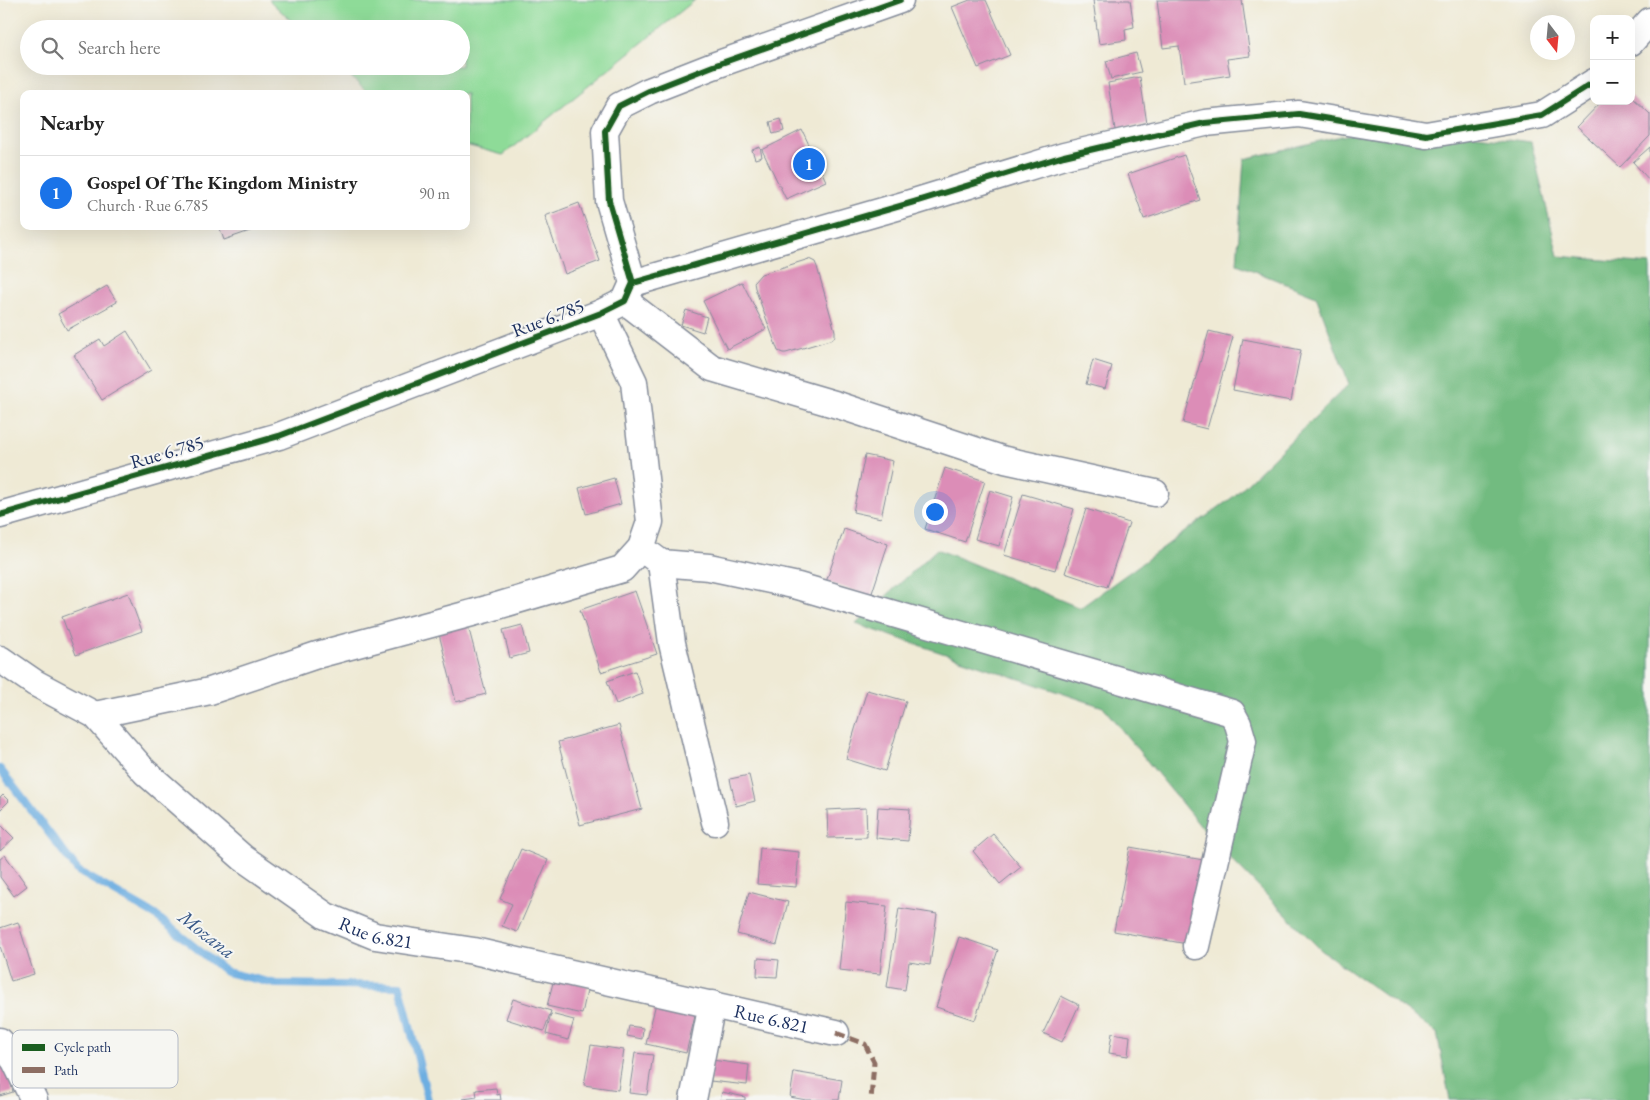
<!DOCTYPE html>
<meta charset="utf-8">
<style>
:root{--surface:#fff;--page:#f2f2f2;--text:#222;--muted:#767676;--line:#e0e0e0;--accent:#1a73e8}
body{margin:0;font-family:"EB Garamond",serif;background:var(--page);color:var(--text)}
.controls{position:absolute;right:15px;top:15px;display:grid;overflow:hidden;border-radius:10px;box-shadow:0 5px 20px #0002}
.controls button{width:45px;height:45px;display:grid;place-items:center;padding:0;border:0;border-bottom:1px solid var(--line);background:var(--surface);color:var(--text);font:25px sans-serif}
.compass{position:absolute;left:1530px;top:15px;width:45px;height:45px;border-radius:50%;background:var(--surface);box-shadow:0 5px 20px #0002;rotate:164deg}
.you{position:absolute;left:934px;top:511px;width:18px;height:18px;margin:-12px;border:4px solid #fff;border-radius:50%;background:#1a73e8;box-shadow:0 0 0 8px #1a73e833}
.badge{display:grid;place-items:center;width:32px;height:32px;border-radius:50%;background:var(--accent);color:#fff;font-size:16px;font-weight:700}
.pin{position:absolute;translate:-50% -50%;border:2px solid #fff;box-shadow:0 1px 5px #0006}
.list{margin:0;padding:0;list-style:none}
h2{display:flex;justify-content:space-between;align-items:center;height:65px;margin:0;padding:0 20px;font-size:21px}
h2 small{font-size:16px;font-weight:400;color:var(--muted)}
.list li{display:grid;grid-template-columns:32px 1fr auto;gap:15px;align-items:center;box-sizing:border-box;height:75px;padding:0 20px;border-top:1px solid var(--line)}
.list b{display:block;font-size:19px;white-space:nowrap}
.list p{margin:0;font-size:16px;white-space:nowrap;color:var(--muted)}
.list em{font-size:16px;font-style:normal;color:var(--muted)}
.icon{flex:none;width:28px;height:28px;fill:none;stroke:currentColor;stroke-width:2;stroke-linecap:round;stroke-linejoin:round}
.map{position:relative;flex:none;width:1650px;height:1100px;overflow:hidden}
.search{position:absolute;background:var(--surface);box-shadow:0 5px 20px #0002;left:20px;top:20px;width:450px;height:55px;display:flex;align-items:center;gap:12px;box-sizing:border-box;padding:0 18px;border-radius:28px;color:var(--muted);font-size:19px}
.panel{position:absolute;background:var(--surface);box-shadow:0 5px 20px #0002;left:20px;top:90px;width:450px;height:140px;border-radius:10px}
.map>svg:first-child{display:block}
.green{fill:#8edb98;stroke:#54857b}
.forest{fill:#72bb80;stroke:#46756f}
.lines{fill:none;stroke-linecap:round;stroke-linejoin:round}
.stream{stroke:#6daee1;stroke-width:8}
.building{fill:#dc8db7}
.street-casing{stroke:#858c9a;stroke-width:29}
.street{stroke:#fff;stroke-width:26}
.quiet{stroke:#8d6e63;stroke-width:5;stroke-dasharray:10 5;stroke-linecap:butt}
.cycleway-casing{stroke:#f6f6f2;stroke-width:9}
.cycleway{stroke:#1b5e20;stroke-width:6}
.labels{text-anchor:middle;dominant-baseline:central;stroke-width:4;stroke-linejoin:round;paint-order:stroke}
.street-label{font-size:19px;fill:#1b2f5e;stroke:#f6f6f2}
.water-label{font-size:20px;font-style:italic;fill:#345585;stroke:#f6f6f2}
.key{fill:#f6f6f2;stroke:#b4bac6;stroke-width:1}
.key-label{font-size:14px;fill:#1b2f5e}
</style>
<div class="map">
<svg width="1650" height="1100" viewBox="0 0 1650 1100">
<rect width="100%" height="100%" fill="#f6f6f2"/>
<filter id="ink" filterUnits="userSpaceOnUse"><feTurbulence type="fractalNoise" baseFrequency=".02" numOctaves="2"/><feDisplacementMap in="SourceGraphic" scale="10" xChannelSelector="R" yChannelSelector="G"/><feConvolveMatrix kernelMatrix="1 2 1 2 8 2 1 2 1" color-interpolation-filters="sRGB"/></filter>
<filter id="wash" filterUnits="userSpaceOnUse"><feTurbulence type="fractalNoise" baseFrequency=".0096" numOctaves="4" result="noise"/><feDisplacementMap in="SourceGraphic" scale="20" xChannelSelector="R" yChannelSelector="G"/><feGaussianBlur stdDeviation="1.12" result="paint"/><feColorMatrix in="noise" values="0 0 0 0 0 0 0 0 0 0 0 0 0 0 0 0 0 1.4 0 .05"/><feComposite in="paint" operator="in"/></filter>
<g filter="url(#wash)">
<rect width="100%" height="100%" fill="#efead5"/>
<!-- green -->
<polygon class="green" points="269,0 695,0 503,155 466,145 466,94 369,94 340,66 461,66 461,29 300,29"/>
<!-- forest -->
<polygon class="forest" points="1392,124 1531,142 1558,256 1650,264 1650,1100 1450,1100 1437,1033 1321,950 1211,839 1103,707 856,624 937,549 1080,608 1233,497 1349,384 1316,296 1237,264 1244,159"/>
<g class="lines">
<!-- stream -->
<polyline class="stream" points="0,769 78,871 155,915 226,972 276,984 400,986 428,1100"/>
</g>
<g id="blocks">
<!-- building -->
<g class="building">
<polygon points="970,0 986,0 1010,55 978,68 952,7"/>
<polygon points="1093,0 1130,0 1134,27 1125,29 1126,40 1099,44"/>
<polygon points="1157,0 1242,0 1250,56 1227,59 1230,75 1184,82 1179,46 1163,48"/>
<polygon points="1136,53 1141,72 1111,79 1106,61"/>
<polygon points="1140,77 1147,124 1115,130 1108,83"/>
<polygon points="1631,96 1650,114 1650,136 1620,167 1577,127 1602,101 1631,101"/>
<polygon points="781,119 784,131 773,134 770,122"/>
<polygon points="802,130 826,181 786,199 762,150"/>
<polygon points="760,147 762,157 755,159 752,150"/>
<polygon points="1650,147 1650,181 1633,162"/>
<polygon points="1184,155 1200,200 1144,219 1128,174"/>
<polygon points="579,203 600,261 565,274 545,216"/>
<polygon points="219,226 261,226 261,227 224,240"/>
<polygon points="809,259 815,262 817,267 835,331 835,336 833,339 786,353 783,353 778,351 755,288 754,282 761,274"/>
<polygon points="742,282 766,329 727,349 703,301"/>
<polygon points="107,286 117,302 67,330 58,314"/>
<polygon points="686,310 707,317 703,332 681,325"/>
<polygon points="127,331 151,370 102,400 74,355 100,339 104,346"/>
<polygon points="1209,331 1233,337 1207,429 1183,423"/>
<polygon points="1243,339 1301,350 1291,401 1233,390"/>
<polygon points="1093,360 1112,366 1105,389 1086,384"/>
<polygon points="865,455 893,461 881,518 853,512"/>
<polygon points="945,468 985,481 965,542 925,529"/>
<polygon points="614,478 621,504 586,514 579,488"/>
<polygon points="990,490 1013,497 999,546 975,539"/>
<polygon points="1023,494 1074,509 1055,570 1004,555"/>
<polygon points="1086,509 1129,523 1107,587 1065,573"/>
<polygon points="844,529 888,544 871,596 826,582"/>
<polygon points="635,591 657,654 601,672 580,610"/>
<polygon points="128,593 142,631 76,655 62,617"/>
<polygon points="467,622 486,694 456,702 438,630"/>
<polygon points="522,625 529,653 510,658 503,630"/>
<polygon points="635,671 643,694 616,704 607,681"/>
<polygon points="867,690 906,701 885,771 846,759"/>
<polygon points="619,725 642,809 580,825 558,742"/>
<polygon points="749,775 755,801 736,806 730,779"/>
<polygon points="3,795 9,801 0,810 0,798"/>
<polygon points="878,807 910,809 908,841 876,838"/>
<polygon points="866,808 867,837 828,838 827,810"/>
<polygon points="0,824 14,838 0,851"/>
<polygon points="993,834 1021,867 1000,884 973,851"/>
<polygon points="1130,847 1209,861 1193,945 1114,931"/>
<polygon points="760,848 799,852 796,887 757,884"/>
<polygon points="521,849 548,860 517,932 502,926 512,904 500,899"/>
<polygon points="5,855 27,886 14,896 0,877 0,859"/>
<polygon points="749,892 788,902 777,945 737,934"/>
<polygon points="846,902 887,906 880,974 839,970"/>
<polygon points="899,908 937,914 930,965 909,962 905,990 887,987"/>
<polygon points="18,922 34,974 11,981 0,946 0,928"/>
<polygon points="959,937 998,950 975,1020 936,1007"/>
<polygon points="758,958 779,960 777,977 757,976"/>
<polygon points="555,975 588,986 582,1014 547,1006"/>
<polygon points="1061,996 1079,1005 1062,1042 1043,1033"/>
<polygon points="513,999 551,1011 544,1031 506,1019"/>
<polygon points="656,1003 696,1012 686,1053 646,1044"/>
<polygon points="551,1014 574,1020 568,1040 546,1034"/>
<polygon points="629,1026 643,1028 642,1039 627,1036"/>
<polygon points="1112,1033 1130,1036 1128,1056 1109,1053"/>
<polygon points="591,1045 624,1050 618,1090 584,1085"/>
<polygon points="3,1053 13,1092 0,1096 0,1054"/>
<polygon points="635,1053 653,1055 647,1095 629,1093"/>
<polygon points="712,1060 749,1065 747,1085 710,1081"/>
<polygon points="794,1072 842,1080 839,1100 806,1100 790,1097"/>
<polygon points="496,1088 497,1095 500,1094 501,1100 463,1100 463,1099 477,1097 476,1090"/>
<polygon points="722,1092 745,1097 745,1100 720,1100"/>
</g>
</g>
</g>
<g filter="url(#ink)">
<use href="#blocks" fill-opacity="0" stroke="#858c9a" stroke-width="1"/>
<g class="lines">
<defs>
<g id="street">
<polyline points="1631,42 1650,21"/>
<polyline points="633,283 914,202 1064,156 1205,123 1299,114 1426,135 1542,115 1594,82"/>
<polyline points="625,301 712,368 841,406 1005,460 1155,493"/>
<polyline points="0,515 279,436 601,313 625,301 633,283 609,201 605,131 619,106 649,91 713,66 900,0"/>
<polyline points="641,548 661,563 709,567 798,586 1232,713 1238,724 1243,741 1196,946"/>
<polyline points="661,563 672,643 715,822"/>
<path id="s1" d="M0,659l35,24 60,32 50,57 98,86 83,58 49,20 99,15 362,82"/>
<polyline points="95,715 210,691 317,655 487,609 622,569 641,548 650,522 634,382 601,313"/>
<polyline points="0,1041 15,1061 34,1100"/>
<polyline points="693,1100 712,1004"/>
</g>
</defs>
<!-- street casing -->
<use href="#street" class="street-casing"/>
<!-- street -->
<use href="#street" class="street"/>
<!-- quiet -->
<polyline class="quiet" points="836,1033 865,1044 874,1062 871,1100"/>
<defs>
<g id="cycleway">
<polyline points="633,283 914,202 1064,156 1205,123 1299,114 1426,135 1542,115 1594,82"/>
<polyline points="0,515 279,436 601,313 625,301 633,283 609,201 605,131 619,106 649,91 713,66 900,0"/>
</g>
</defs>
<!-- cycleway casing -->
<use href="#cycleway" class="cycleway-casing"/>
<!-- cycleway -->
<use href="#cycleway" class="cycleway"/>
</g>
</g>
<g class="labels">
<!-- street labels -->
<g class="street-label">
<text transform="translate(548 318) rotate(-21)">Rue 6.785</text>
<text transform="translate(167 452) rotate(-16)">Rue 6.785</text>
<text stroke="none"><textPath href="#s1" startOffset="471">Rue 6.821</textPath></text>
<text stroke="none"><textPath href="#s1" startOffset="876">Rue 6.821</textPath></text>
</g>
<!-- water labels -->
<g class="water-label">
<text transform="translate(207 934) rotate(38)">Mozana</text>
</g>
</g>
<!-- legend -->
<rect x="12" y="1030" width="166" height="58" rx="8" class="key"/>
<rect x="22" y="1044" width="23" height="7" fill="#1b5e20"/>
<rect x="22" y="1067" width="23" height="6" fill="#8d6e63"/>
<g class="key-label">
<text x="54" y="1052">Cycle path</text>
<text x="54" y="1075">Path</text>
</g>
</svg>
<div class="controls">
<button>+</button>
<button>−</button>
</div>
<svg class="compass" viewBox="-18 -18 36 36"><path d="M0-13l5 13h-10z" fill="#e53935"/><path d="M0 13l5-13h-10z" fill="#767676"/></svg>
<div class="you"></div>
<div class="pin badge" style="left:809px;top:164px">1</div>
<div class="search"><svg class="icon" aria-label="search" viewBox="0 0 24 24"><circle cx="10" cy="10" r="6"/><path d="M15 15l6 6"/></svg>Search here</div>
<section class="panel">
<h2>Nearby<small></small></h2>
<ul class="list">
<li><span class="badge">1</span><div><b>Gospel Of The Kingdom Ministry</b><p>Church · Rue 6.785</p></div><em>90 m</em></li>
</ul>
</section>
</div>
